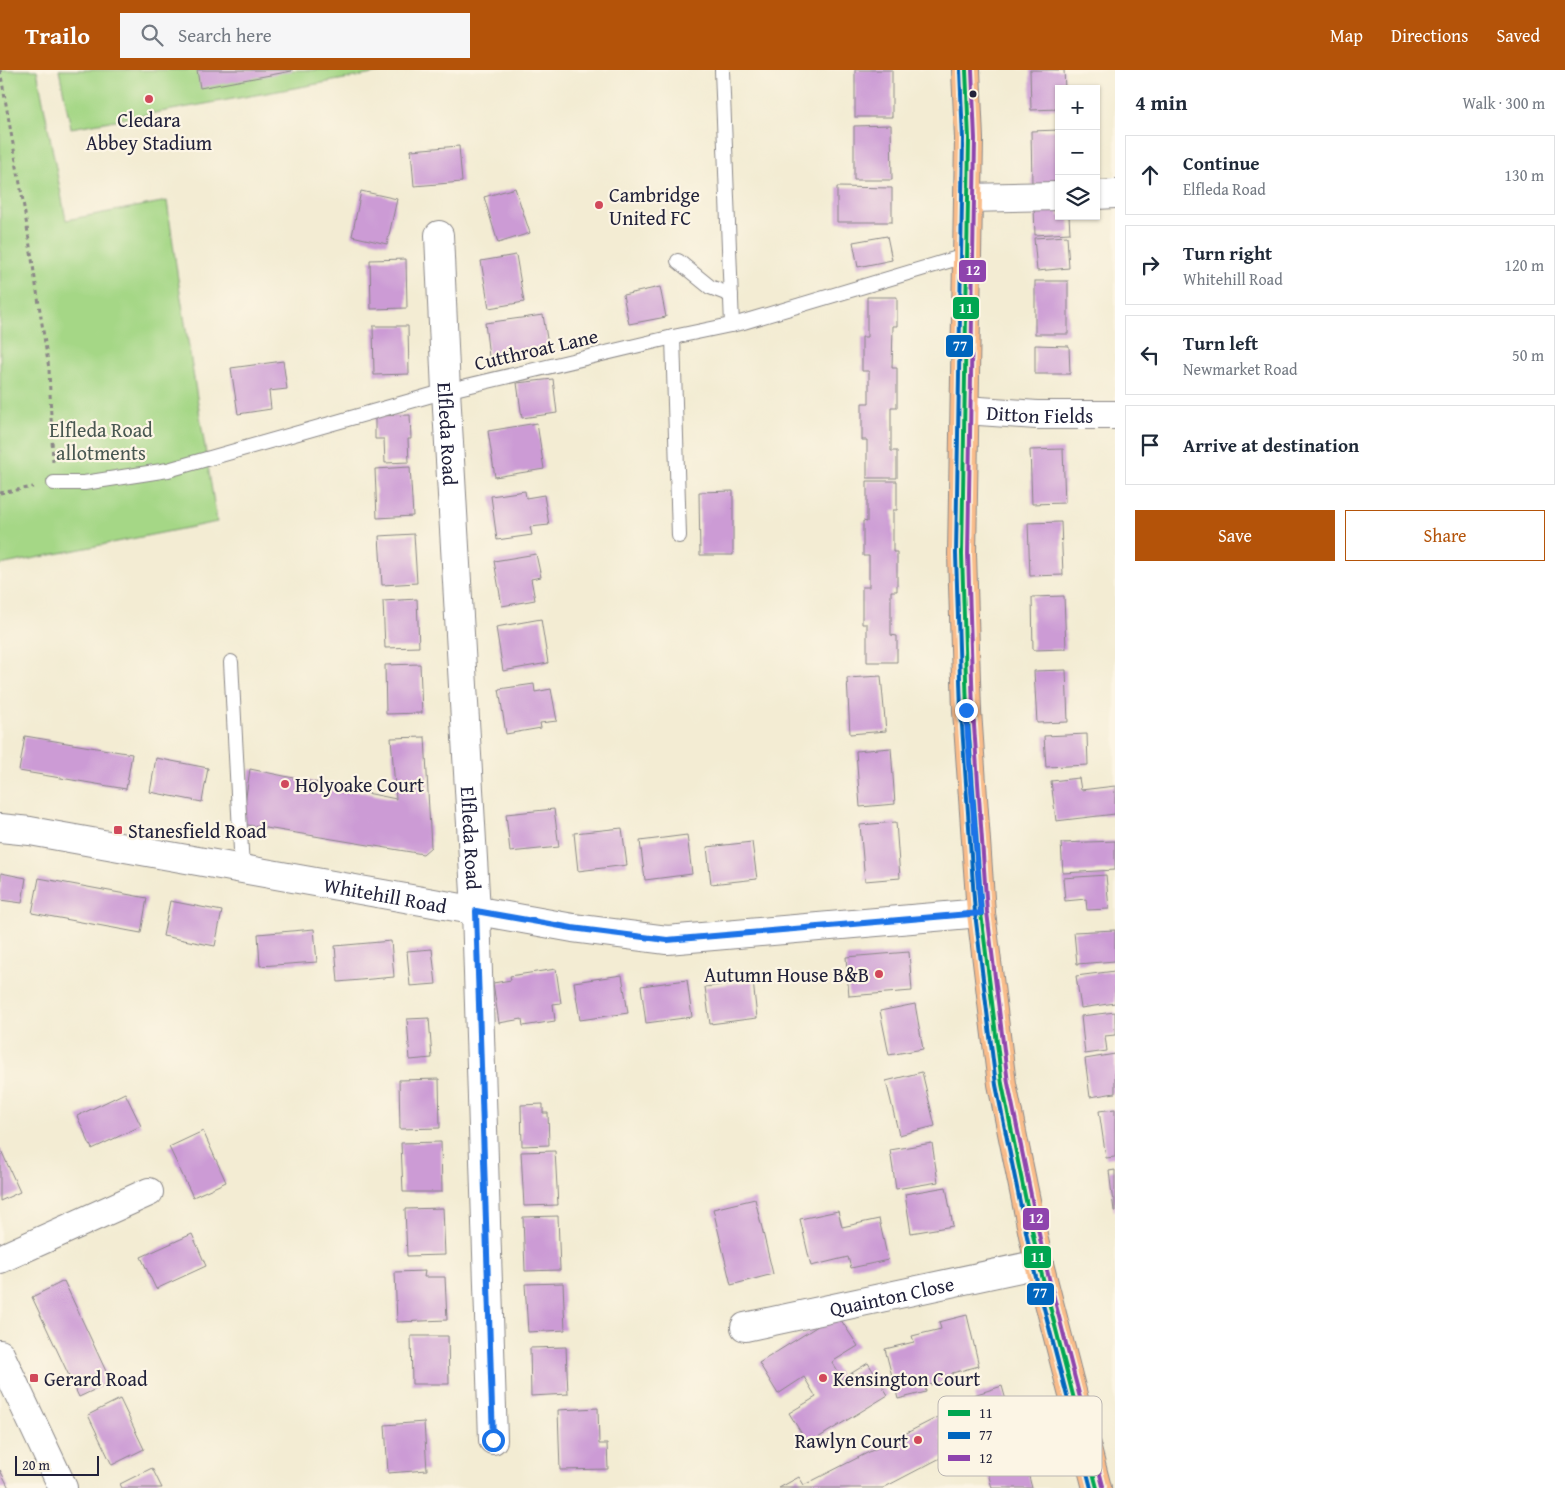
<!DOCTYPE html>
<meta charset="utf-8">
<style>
:root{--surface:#fff;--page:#f6f6f7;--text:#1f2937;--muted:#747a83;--line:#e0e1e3;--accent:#b45309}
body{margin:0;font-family:"Gentium Book Plus",serif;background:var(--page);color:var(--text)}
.controls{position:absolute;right:15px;top:15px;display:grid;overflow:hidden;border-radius:0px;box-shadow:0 1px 4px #0004}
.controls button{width:45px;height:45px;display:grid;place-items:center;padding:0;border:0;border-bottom:1px solid var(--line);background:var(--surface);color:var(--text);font:25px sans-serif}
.scale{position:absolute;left:15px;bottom:12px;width:84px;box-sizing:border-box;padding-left:5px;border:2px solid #22223b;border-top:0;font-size:14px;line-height:18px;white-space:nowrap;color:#22223b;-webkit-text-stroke:4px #fcf5e5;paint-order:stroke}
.stop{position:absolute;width:15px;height:15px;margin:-11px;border:4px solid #1a73e8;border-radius:50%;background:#fff}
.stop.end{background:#1a73e8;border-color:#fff;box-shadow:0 1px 5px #0008}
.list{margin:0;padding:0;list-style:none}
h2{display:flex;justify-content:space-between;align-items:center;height:65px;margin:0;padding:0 20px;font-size:21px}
h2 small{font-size:16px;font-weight:400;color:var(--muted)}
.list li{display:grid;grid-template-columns:32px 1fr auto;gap:15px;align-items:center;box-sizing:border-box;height:80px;margin:0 10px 10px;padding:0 10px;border:1px solid var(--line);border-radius:0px}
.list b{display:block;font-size:19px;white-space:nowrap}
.list p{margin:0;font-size:16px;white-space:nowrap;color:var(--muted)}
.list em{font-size:16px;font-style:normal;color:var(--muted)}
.actions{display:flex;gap:10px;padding:15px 20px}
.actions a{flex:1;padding:11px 0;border:1px solid var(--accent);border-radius:0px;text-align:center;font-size:18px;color:var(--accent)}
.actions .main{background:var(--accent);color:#fff}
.icon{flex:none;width:28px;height:28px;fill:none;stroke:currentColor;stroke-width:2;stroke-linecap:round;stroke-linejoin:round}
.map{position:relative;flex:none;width:1115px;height:1418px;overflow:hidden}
header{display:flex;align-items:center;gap:30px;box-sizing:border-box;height:70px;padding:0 25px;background:var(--accent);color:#fff}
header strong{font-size:24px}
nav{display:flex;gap:28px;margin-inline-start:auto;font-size:18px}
.search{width:350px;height:45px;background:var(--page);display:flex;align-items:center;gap:12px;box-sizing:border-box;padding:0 18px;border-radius:0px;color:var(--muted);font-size:19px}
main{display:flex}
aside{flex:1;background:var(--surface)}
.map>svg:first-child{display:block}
.green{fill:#a5d786;stroke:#647c60}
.building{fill:#cc9bd5}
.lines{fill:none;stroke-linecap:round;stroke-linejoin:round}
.service-casing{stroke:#8a8787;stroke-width:16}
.minor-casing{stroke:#8a8787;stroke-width:30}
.primary-casing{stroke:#8a8787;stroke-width:30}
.path{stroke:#8a8787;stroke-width:3;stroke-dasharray:4 4;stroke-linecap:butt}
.service{stroke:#fff;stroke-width:14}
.minor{stroke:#fff;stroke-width:28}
.primary{stroke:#f9bc8a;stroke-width:28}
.bus-1-casing{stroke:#fcf5e5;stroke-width:8}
.bus-2-casing{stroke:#fcf5e5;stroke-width:8}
.bus-3-casing{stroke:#fcf5e5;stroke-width:8}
.bus-1{stroke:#00a651;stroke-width:4}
.bus-2{stroke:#0065bd;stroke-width:4}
.bus-3{stroke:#8e44ad;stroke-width:4}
.route{stroke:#1a73e8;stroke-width:6}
.bus-dot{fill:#22223b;stroke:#fcf5e5;stroke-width:2}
.poi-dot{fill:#d1495b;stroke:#fcf5e5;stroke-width:2}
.labels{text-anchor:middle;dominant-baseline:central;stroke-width:4.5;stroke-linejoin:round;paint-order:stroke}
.poi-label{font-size:20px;fill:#22223b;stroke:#fcf5e5;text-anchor:start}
.street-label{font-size:20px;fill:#22223b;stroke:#fcf5e5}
.park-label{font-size:20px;fill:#495852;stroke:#fcf5e5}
.key{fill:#fcf5e5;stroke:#bbb6b2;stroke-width:1}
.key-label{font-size:14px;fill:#22223b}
.line-badge{stroke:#fcf5e5;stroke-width:2}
.badge-label{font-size:14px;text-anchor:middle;font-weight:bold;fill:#fff}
</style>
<header>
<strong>Trailo</strong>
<div class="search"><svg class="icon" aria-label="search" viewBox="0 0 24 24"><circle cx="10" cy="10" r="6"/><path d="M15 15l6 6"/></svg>Search here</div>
<nav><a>Map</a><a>Directions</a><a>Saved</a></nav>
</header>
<main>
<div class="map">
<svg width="1115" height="1418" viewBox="0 0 1115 1418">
<rect width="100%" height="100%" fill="#fcf5e5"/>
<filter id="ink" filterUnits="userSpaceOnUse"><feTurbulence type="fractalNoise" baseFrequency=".02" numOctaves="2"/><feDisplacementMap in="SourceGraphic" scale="10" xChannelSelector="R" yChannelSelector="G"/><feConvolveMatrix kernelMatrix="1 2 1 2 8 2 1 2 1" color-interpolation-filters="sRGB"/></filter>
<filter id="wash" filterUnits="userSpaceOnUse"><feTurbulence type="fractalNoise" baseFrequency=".0096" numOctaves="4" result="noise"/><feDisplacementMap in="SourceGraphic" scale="20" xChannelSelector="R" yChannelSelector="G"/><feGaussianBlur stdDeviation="1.12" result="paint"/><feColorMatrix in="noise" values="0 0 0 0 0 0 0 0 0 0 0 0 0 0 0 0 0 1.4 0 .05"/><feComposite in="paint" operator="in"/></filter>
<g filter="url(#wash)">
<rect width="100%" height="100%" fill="#f3ecd3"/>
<!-- green -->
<g class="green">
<polygon points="0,0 37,0 66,150 167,131 178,209 217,452 0,495"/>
<polygon points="59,0 395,0 71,58"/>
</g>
<g id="blocks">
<!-- building -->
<g class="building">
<polygon points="197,0 292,0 292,1 200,18"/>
<rect x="855" y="0" width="37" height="47"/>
<polygon points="1030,0 1064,0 1065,19 1059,19 1059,39 1031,40"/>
<polygon points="891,55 892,110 854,110 854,56"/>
<polygon points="1059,60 1059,115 1032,115 1031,61"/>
<polygon points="459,76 462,112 414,116 411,80"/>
<polygon points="837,117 892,118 892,152 837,152"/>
<polygon points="515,118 530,163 498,173 484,127"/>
<polygon points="361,121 397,129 387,174 352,166"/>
<polygon points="1059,136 1059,146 1069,146 1070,163 1035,165 1034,137"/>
<polygon points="887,166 892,190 858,197 853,172"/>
<polygon points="1067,166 1069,198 1037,201 1034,168"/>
<polygon points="516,185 524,232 489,238 481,191"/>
<polygon points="406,189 407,238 371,239 370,190"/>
<rect x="1035" y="211" width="33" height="53"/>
<polygon points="660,217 666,247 629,254 623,225"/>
<polygon points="867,227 897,227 897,256 893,256 892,298 897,298 897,337 891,337 891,381 897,381 897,408 867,408 867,370 862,370 862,333 869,333 869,301 862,301 862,267 867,267"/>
<polygon points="543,245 549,280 489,287 485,253"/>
<polygon points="373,256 408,256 409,304 374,305"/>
<polygon points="1035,275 1069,276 1070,304 1035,304"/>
<polygon points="283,291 287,319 269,321 271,339 238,344 231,298"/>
<polygon points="553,309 557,343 522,348 517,313"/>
<polygon points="410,345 411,369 408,369 409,392 385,393 384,369 375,369 375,346"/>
<polygon points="537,353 544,399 495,407 488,361"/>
<polygon points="1063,379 1065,433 1032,434 1030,380"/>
<polygon points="410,397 413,446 377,448 375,399"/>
<polygon points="867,411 897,411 897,440 893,440 893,482 897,482 897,521 891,521 891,565 897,566 897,592 867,592 867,554 862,554 862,517 869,517 869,486 863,486 863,451 867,452"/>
<polygon points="525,421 526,428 544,425 549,455 530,457 532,465 497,470 491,426"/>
<polygon points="733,421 733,485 700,485 699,422"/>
<polygon points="1061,452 1063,505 1030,506 1028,453"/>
<polygon points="414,464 417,513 382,515 379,466"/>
<polygon points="536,484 541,507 531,509 535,530 502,536 494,491"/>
<polygon points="1064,526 1066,579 1033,580 1032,527"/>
<polygon points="417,529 419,577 385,578 383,531"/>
<polygon points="541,549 548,593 503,601 496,557"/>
<polygon points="420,594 422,643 386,644 385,595"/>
<polygon points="1066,600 1068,652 1037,653 1034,601"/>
<polygon points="881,606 886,661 850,664 847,608"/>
<polygon points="534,614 535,622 551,619 557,651 540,653 541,658 506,664 499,619"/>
<polygon points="1087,664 1088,695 1046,697 1044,666"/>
<polygon points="25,666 132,684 126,719 19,701"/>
<polygon points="425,667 431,777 423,784 242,754 250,699 396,729 391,668"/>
<polygon points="891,678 895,734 860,737 856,681"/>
<polygon points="156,688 208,698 202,732 150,722"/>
<polygon points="1079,708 1081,720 1115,716 1115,744 1056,751 1051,711"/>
<polygon points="554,739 559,777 510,782 506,744"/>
<polygon points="896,752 900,808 865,811 860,755"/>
<polygon points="622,758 627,795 578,801 574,763"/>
<polygon points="687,765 692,804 645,810 640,771"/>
<polygon points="1115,771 1115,800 1063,803 1061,773"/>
<polygon points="752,772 757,809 711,814 707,777"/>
<polygon points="1,803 26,808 22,833 0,830"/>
<polygon points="1106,805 1109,839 1087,840 1086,829 1065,831 1063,808"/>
<polygon points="39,808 147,828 141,863 32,843"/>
<polygon points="170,831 222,841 215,876 163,866"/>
<polygon points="314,859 317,892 260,896 258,864"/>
<polygon points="1115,860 1115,891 1077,894 1074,862"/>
<polygon points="391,871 394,907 338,912 335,876"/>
<polygon points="432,879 436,914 410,916 407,881"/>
<polygon points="909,882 912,921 849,926 846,887"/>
<polygon points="556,899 561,933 553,934 555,951 523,956 522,949 499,953 493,913 511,910 510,906"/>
<polygon points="1115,901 1115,933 1081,938 1076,906"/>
<polygon points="622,905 628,943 580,950 574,912"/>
<polygon points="687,910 692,947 646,953 641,916"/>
<polygon points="753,911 757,948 710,954 705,917"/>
<polygon points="915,934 923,979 889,985 880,941"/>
<polygon points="1115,942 1115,965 1105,966 1107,981 1085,984 1081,946"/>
<polygon points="429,948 432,988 410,990 407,949"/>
<polygon points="1115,984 1115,1023 1090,1027 1085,989"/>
<polygon points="922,1002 935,1056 899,1065 886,1011"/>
<polygon points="439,1009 440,1058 400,1059 399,1010"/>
<polygon points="125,1023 141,1056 92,1079 77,1046"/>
<polygon points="543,1034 543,1043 548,1043 549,1075 522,1076 521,1035"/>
<polygon points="1115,1039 1115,1087 1106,1088 1099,1041"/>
<polygon points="203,1061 226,1112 193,1127 169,1077"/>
<polygon points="441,1072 442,1122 403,1122 401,1073"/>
<polygon points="932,1073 938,1112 896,1119 890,1080"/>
<polygon points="0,1078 20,1122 0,1131"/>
<polygon points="555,1081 558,1135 524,1136 521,1082"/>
<polygon points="1115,1100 1115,1141 1114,1141 1109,1101"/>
<polygon points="946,1117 953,1156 911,1163 905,1124"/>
<polygon points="755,1129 773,1204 731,1215 713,1139"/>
<polygon points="443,1138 445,1185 407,1186 405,1139"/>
<polygon points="838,1141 842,1157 879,1149 888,1190 851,1198 848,1187 811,1196 800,1149"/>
<polygon points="558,1146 560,1200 525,1201 523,1147"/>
<polygon points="192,1164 206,1196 156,1219 141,1187"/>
<polygon points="425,1201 424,1207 445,1207 447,1250 397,1252 395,1202"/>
<polygon points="64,1211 111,1312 79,1327 32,1227"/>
<polygon points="563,1213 565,1260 528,1262 525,1214"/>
<polygon points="837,1244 858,1276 832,1292 842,1309 868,1293 888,1325 808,1374 789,1343 816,1327 804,1307 778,1324 759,1293"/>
<polygon points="967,1245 979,1296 952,1303 953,1309 925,1316 926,1322 898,1329 885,1279 914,1272 912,1266 941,1259 939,1252"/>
<polygon points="411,1266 448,1266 449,1314 412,1314"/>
<polygon points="566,1277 568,1324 531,1326 530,1278"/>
<polygon points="1002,1316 1011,1348 1016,1347 1024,1372 1020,1373 1032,1418 992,1418 977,1362 959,1367 945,1364 940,1367 948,1384 883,1418 779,1418 799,1407 804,1415 946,1343 958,1348 979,1343 974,1325"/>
<polygon points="120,1329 144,1379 112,1395 88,1345"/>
<polygon points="598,1338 599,1374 607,1374 608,1399 560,1400 558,1340"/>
<polygon points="424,1352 427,1400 388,1403 385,1355"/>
<polygon points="152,1398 162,1418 122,1418 120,1414"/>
<polygon points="0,1400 9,1418 0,1418"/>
</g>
</g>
</g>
<g filter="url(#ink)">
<use href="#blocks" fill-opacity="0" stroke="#8a8787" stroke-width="1"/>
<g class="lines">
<defs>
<g id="service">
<polyline points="722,0 732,255"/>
<polyline points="678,191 710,217 731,225"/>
<polyline points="673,267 679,466"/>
<polyline points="54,413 84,413 168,400 446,321 673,267 740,253 968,185"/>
<polyline points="231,592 242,799"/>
</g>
<g id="minor">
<polyline points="1096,125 1115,124"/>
<polyline points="968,128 1059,126"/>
<path id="s1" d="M439,165l7,156 30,520 17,529"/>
<path id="s2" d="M965,340l72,5h78"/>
<path id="s3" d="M0,758l30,3 543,97 94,12 314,-27"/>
<polyline points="0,1189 149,1122"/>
<path id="s4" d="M745,1257l294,-63"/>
<polyline points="0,1284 63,1418"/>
</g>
<polyline id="primary" points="966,0 969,69 962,484 967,641 981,843 1002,1014 1039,1194 1097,1418"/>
</defs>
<!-- service casing -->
<use href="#service" class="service-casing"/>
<!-- minor casing -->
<use href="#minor" class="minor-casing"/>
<!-- primary casing -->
<use href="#primary" class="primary-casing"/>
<!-- path -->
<g class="path">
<polyline points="0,0 23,131 49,299 53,393"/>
<polyline points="0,423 33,417"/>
</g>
<!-- service -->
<use href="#service" class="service"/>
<!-- minor -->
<use href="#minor" class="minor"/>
<!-- primary -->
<use href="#primary" class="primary"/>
<defs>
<polyline id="bus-1" points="966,0 969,69 962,484 967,641 981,843 1002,1014 1039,1194 1097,1418"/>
<polyline id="bus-2" points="960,0 963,69 956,484 961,641 975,843 996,1015 1033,1196 1091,1418"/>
<polyline id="bus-3" points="972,0 975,69 968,484 973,641 987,842 1008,1013 1045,1193 1103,1416"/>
</defs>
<!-- bus-1 casing -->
<use href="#bus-1" class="bus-1-casing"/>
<!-- bus-2 casing -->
<use href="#bus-2" class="bus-2-casing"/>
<!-- bus-3 casing -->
<use href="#bus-3" class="bus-3-casing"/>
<!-- bus-1 -->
<use href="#bus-1" class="bus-1"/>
<!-- bus-2 -->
<use href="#bus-2" class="bus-2"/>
<!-- bus-3 -->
<use href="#bus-3" class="bus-3"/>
</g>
</g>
<g class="lines" filter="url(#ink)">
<!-- route -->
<polyline class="route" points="493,1370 476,841 572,858 667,870 981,843 966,640"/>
</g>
<!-- markers -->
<circle class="bus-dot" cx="973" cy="24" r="4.5"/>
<g class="poi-dot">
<circle cx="149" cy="29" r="5"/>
<circle cx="599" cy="135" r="5"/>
<circle cx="285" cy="714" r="5"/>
<rect x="113" y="755" width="10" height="10" rx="2.5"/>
<circle cx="879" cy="904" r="5"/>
<rect x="29" y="1303" width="10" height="10" rx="2.5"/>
<circle cx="823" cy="1308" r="5"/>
<circle cx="918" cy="1370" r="5"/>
</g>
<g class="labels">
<!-- poi labels -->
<g class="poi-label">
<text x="149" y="49" text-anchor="middle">Cledara<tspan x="149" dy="23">Abbey Stadium</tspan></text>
<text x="609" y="124">Cambridge<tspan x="609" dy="23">United FC</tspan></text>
<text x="295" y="714">Holyoake Court</text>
<text x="128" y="760">Stanesfield Road</text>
<text x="869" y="904" text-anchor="end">Autumn House B&amp;B</text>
<text x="44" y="1308">Gerard Road</text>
<text x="833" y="1308">Kensington Court</text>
<text x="908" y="1370" text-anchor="end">Rawlyn Court</text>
</g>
<!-- street labels -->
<g class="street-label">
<text transform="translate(536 279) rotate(-13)">Cutthroat Lane</text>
<text stroke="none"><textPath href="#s2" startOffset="75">Ditton Fields</textPath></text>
<text stroke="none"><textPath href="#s1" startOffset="199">Elfleda Road</textPath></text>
<text stroke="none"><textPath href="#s1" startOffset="604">Elfleda Road</textPath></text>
<text stroke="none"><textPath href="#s3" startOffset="391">Whitehill Road</textPath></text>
<text stroke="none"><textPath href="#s4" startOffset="150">Quainton Close</textPath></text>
</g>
<!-- park labels -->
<g class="park-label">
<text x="101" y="359">Elfleda Road<tspan x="101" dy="23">allotments</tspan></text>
</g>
</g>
<!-- legend -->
<rect x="938" y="1326" width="164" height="80" rx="8" class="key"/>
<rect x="948" y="1340" width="22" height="6" fill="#00a651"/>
<rect x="948" y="1362" width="22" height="7" fill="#0065bd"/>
<rect x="948" y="1385" width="22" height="6" fill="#8e44ad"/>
<g class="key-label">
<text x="979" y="1348">11</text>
<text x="979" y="1370">77</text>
<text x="979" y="1393">12</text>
</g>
<g class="line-badge">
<rect x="958" y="189" width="29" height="24" rx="5" fill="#8e44ad"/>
<rect x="952" y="226" width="28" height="24" rx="5" fill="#00a651"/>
<rect x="945" y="264" width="29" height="24" rx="5" fill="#0065bd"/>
<rect x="1022" y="1137" width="28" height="24" rx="5" fill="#8e44ad"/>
<rect x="1023" y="1175" width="29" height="24" rx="5" fill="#00a651"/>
<rect x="1026" y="1212" width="29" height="24" rx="5" fill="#0065bd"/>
</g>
<g class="badge-label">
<text x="973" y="205">12</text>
<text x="966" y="243">11</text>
<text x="960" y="281">77</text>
<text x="1036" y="1153">12</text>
<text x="1038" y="1192">11</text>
<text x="1040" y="1228">77</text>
</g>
</svg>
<div class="controls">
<button>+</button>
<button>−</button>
<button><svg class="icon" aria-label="layers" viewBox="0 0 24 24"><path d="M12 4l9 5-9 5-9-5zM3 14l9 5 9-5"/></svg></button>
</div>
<div class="scale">20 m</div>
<div class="stop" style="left:493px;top:1370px"></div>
<div class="stop end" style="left:966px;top:640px"></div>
</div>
<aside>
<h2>4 min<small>Walk · 300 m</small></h2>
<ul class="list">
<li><svg class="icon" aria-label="ahead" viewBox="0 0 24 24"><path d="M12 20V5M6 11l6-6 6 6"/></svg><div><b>Continue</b><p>Elfleda Road</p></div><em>130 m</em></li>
<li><svg class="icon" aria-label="right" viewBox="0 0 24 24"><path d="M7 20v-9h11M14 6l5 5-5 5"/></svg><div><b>Turn right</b><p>Whitehill Road</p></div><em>120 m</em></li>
<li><svg class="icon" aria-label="left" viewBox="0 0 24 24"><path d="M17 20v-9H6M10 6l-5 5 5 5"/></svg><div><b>Turn left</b><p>Newmarket Road</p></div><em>50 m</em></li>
<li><svg class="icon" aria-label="arrive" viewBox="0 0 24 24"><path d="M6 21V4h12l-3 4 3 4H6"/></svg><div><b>Arrive at destination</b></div></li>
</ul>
<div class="actions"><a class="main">Save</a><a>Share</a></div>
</aside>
</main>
